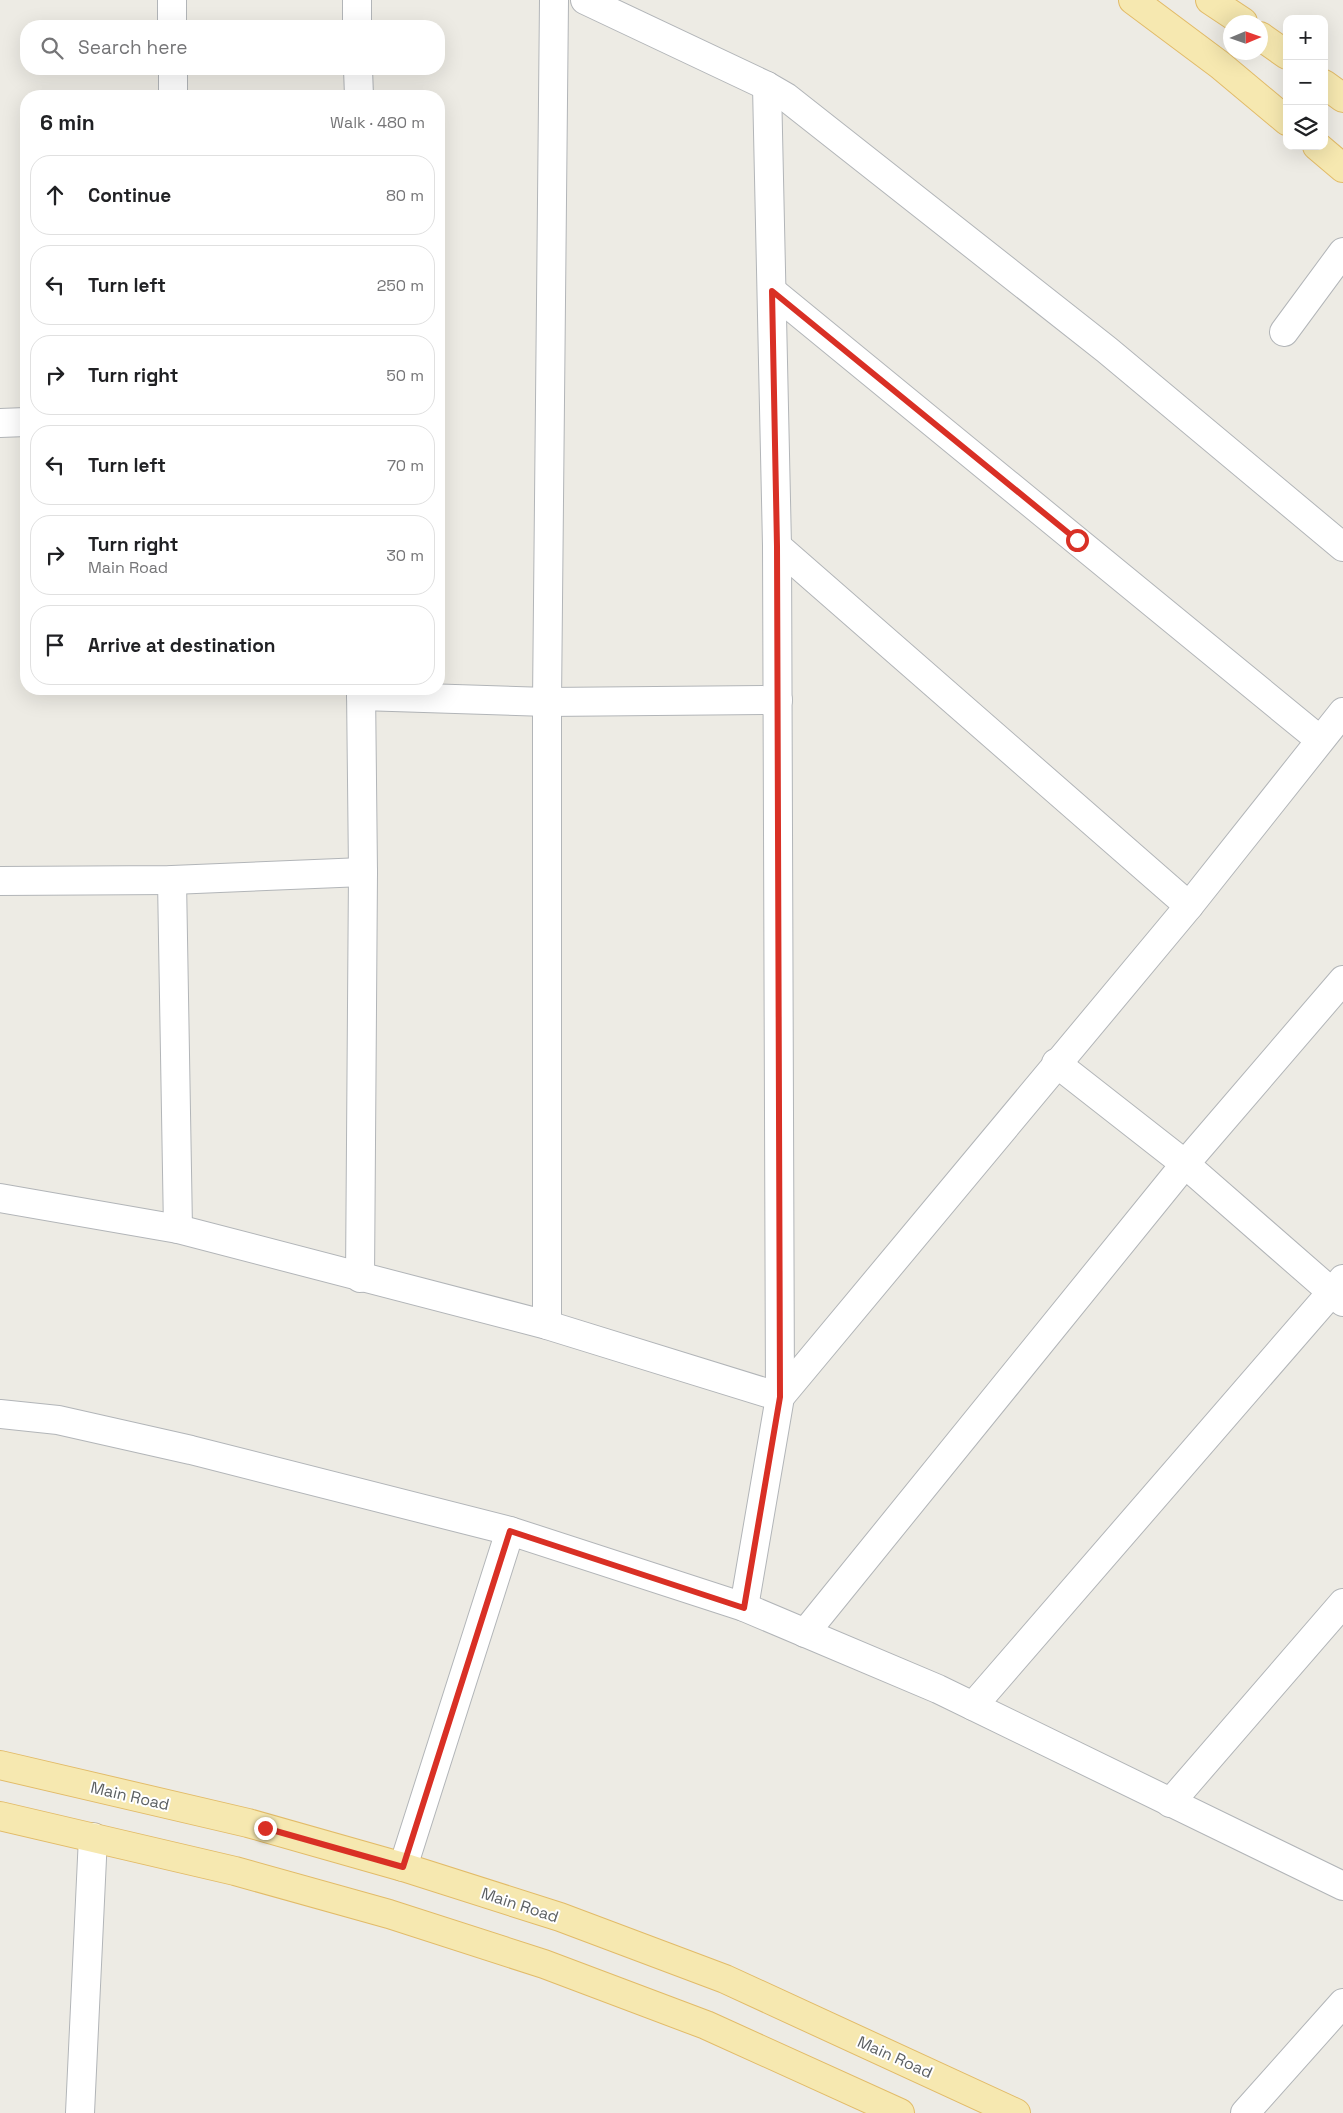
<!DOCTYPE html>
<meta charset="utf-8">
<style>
:root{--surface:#fff;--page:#f6f6f6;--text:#202124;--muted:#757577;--line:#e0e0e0}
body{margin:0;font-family:"Space Grotesk",sans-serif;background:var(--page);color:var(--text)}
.controls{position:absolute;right:15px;top:15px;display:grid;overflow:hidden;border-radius:10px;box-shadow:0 5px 20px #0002}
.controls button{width:45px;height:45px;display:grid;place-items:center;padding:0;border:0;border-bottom:1px solid var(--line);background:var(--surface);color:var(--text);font:25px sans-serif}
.compass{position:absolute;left:1223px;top:15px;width:45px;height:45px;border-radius:50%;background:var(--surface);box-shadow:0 5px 20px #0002;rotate:88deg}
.stop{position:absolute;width:15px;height:15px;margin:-11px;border:4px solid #d93025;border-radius:50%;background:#fff}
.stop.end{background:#d93025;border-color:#fff;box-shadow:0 1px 5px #0008}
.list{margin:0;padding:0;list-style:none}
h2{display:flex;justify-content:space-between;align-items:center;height:65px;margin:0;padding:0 20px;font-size:21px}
h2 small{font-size:16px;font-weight:400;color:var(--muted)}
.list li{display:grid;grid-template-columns:32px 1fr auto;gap:15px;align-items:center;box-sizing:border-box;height:80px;margin:0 10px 10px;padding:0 10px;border:1px solid var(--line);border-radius:20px}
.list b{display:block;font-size:19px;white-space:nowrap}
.list p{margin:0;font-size:16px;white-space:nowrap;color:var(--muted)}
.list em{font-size:16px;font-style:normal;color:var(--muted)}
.icon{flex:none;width:28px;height:28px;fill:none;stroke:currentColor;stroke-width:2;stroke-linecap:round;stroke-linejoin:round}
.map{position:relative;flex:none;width:1343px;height:2113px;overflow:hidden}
.search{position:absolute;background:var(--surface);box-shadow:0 5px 20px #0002;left:20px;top:20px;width:425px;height:55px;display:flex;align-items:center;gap:12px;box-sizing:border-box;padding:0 18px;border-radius:20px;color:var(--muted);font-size:19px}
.panel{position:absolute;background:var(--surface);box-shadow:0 5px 20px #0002;left:20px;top:90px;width:425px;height:605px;border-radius:20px}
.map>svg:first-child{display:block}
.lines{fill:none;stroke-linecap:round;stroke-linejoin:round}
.minor-casing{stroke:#b2b5b8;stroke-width:30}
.major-casing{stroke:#e2bb68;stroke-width:30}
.minor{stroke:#fff;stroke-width:28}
.major{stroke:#f6e8b0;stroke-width:28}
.route{stroke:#d93025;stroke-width:6}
.labels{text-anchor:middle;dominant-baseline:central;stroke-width:4;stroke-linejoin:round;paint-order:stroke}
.street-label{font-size:16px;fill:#5c6063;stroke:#fff}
</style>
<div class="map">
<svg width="1343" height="2113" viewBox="0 0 1343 2113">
<rect width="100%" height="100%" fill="#edebe4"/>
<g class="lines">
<defs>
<g id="minor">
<polyline points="172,0 172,26"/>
<polyline points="357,0 357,26"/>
<polyline points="585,0 767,86 786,97 1107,350 1343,547"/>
<polyline points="173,69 173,96"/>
<polyline points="358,69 359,96"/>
<polyline points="772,291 1320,740"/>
<polyline points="1284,332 1343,252"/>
<polyline points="0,423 26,422"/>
<polyline points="777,546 1189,906"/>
<polyline points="361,696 547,702 778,700"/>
<polyline points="172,880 178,1229"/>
<polyline points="0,881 172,880 363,872"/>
<polyline points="1056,1063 1185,1164 1343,1302"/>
<polyline points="0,1198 178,1229 547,1325 780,1397 1189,906 1343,712"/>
<polyline points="360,1278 363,872 361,689"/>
<polyline points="547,1325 547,702 554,0"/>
<polyline points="0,1414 58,1420 191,1450 510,1531 744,1607 938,1689 1343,1886"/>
<polyline points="744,1607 780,1397 777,546 767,86"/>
<polyline points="805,1633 1185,1164 1343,980"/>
<polyline points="973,1706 1343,1279"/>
<polyline points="1170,1803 1343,1603"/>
<polyline points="403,1867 510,1531"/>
<polyline points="80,2113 93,1837"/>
<polyline points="1245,2113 1343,2003"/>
</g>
<g id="major">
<polyline points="1133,0 1220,65 1287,121"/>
<polyline points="1210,0 1243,22"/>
<polyline points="1260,36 1287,55"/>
<polyline points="1324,84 1343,98"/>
<polyline points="1317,146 1343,168"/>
<polyline points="0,1765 248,1823 403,1867 560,1917 725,1979 1016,2113"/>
<polyline points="0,1816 235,1871 389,1914 544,1964 706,2025 900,2113"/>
</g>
</defs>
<!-- minor casing -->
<use href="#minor" class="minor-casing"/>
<!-- major casing -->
<use href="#major" class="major-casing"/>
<!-- minor -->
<use href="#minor" class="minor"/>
<!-- major -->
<use href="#major" class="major"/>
</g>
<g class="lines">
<!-- route -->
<polyline class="route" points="265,1828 403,1867 510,1531 744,1608 780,1397 777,546 772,291 1077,540"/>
</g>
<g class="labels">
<!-- street labels -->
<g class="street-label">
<text transform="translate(130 1796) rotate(13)">Main Road</text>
<text transform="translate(520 1905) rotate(18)">Main Road</text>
<text transform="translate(895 2057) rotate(24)">Main Road</text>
</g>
</g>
</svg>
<div class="controls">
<button>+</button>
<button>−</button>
<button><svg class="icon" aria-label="layers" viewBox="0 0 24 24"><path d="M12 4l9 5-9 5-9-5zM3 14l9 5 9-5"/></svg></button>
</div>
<svg class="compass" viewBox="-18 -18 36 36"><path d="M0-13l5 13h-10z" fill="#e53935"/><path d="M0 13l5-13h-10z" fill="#757577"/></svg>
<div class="stop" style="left:1077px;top:540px"></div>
<div class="stop end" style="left:265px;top:1828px"></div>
<div class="search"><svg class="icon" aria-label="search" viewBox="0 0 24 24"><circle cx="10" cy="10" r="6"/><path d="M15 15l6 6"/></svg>Search here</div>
<section class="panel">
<h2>6 min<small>Walk · 480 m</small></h2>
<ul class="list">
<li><svg class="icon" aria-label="ahead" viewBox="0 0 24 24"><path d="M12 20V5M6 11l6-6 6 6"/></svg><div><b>Continue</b></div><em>80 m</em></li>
<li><svg class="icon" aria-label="left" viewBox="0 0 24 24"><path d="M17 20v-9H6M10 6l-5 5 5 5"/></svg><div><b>Turn left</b></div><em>250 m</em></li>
<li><svg class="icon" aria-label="right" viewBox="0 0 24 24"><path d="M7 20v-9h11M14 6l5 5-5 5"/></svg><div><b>Turn right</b></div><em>50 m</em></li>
<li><svg class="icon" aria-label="left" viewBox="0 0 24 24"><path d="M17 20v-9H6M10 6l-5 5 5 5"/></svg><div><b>Turn left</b></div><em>70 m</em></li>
<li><svg class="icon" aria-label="right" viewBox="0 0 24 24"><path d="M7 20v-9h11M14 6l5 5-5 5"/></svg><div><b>Turn right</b><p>Main Road</p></div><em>30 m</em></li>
<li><svg class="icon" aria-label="arrive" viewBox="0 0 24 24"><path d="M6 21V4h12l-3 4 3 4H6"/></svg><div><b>Arrive at destination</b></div></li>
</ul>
</section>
</div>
